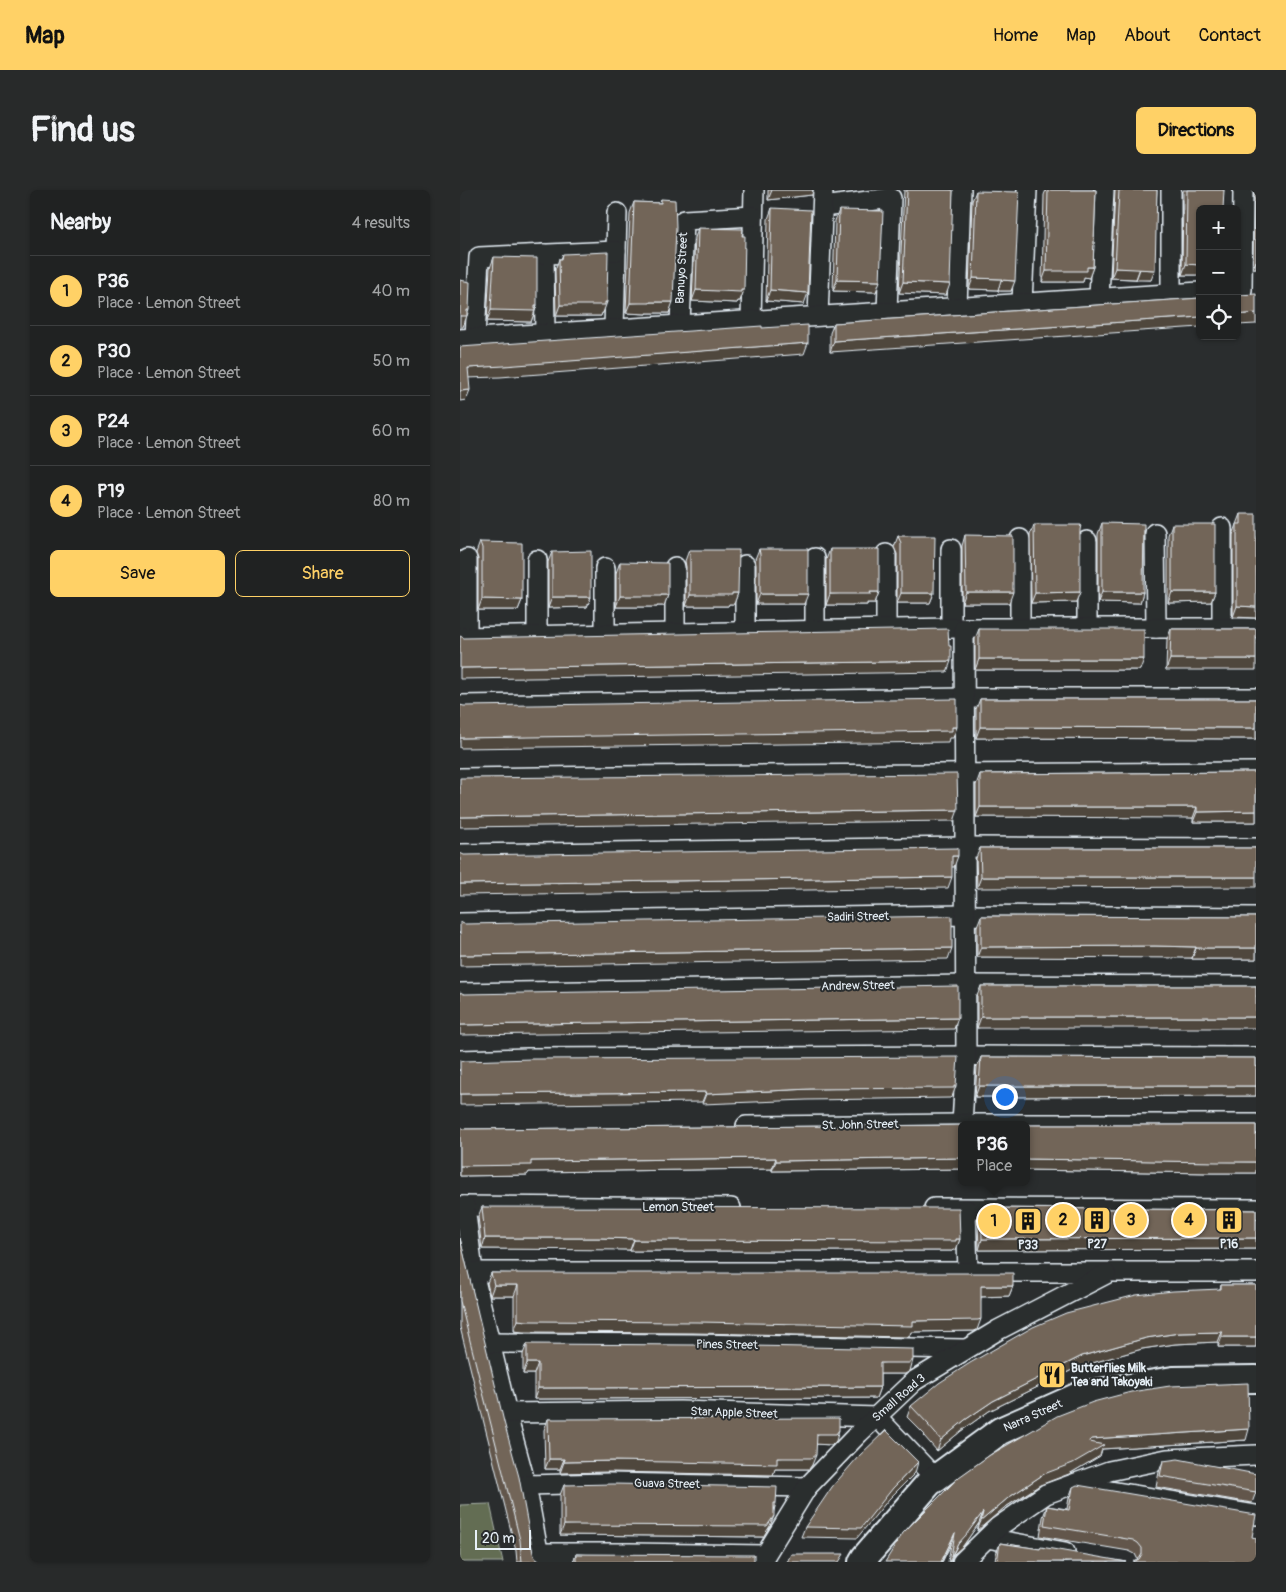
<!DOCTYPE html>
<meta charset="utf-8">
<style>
:root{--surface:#202222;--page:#282a2a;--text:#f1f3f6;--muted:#a2a4a5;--line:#3d3f40;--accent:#ffd166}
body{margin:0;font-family:Pangolin,sans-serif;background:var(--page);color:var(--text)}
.controls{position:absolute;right:15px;top:15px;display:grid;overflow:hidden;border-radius:8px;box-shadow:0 1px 4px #0004}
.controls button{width:45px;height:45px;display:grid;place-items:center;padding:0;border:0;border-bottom:1px solid var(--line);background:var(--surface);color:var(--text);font:25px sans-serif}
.scale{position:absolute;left:15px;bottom:12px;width:56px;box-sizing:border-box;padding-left:5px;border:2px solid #e8f1f8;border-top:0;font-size:14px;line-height:18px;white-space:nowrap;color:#e8f1f8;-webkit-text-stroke:4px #2a2d2e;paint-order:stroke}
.you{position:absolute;left:544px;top:906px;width:18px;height:18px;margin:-12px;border:4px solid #fff;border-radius:50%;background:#1a73e8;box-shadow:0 0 0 8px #1a73e833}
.badge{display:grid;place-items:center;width:32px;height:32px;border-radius:50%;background:var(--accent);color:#111;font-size:16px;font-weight:700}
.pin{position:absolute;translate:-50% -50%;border:2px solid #fff;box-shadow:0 1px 5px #0006}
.popup{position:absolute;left:498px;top:931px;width:72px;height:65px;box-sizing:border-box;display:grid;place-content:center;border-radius:8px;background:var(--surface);filter:drop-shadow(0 1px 4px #0005);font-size:16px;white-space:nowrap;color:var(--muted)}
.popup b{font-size:19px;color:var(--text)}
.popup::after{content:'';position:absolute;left:50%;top:100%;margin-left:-10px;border:10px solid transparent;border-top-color:var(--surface)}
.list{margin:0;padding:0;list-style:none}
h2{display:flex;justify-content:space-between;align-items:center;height:65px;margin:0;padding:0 20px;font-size:21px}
h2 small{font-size:16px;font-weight:400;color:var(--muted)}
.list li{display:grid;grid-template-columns:32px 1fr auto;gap:15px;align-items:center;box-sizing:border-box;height:70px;padding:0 20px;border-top:1px solid var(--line)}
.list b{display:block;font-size:19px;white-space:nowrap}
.list p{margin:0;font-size:16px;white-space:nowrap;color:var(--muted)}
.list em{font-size:16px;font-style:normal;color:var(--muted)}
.actions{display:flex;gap:10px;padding:15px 20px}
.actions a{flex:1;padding:11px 0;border:1px solid var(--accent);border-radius:8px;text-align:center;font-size:18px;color:var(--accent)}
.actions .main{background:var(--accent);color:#111}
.icon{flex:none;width:28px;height:28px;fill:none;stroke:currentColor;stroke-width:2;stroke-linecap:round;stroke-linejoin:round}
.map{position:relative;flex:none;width:796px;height:1372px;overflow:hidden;border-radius:8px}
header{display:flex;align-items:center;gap:30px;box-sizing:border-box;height:70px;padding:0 25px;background:var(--accent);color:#111}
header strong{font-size:24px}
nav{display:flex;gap:28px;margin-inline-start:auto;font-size:18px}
.intro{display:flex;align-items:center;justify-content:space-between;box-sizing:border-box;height:120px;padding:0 30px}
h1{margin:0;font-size:35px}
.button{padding:12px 22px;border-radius:8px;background:var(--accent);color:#111;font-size:18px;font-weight:700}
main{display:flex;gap:30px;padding:0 30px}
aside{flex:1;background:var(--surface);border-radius:8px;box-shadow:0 1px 4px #0004}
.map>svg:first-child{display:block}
.green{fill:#636d53;stroke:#a6afa6}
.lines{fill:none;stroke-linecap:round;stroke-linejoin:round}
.street-casing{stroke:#e8f1f8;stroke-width:22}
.secondary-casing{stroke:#e8f1f8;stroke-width:30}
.street{stroke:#2a2d2e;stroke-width:19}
.secondary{stroke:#2a2d2e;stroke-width:26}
.wall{fill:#62574c;stroke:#e8f1f8}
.shaded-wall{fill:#50473e;stroke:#e8f1f8}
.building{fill:#726558;stroke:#e8f1f8}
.labels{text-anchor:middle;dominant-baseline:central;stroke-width:4;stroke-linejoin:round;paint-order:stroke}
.street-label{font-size:12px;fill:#e8f1f8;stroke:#2a2d2e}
.poi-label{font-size:12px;font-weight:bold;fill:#e8f1f8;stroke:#2a2d2e}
</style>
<header>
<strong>Map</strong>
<nav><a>Home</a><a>Map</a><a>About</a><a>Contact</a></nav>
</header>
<div class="intro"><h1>Find us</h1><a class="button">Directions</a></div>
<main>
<aside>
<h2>Nearby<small>4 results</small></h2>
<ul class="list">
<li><span class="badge">1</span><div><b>P36</b><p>Place · Lemon Street</p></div><em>40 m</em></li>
<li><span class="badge">2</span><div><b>P30</b><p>Place · Lemon Street</p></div><em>50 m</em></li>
<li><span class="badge">3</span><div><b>P24</b><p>Place · Lemon Street</p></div><em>60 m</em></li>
<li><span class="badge">4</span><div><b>P19</b><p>Place · Lemon Street</p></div><em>80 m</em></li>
</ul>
<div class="actions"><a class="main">Save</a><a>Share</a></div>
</aside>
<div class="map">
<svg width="796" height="1372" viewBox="0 0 796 1372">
<rect width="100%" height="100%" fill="#2a2d2e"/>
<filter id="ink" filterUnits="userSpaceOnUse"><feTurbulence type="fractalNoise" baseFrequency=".02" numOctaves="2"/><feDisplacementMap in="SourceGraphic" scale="10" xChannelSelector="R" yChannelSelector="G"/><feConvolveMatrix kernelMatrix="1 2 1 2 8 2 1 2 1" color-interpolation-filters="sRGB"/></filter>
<g filter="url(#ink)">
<!-- green -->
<polygon class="green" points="30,1314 43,1372 0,1372 0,1315"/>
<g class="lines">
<defs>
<g id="street">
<polyline points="363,17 431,8 427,122"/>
<polyline points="84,64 85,144"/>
<polyline points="782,100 783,0"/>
<polyline points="711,103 711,0"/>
<polyline points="639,108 644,0"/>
<polyline points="562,113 567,0"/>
<polyline points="497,117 501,0"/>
<polyline points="358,126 363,0"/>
<polyline points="291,130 294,0"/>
<polyline points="220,135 224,30 293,26"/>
<polyline points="154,139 157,23"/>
<polyline points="15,148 19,67 156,61"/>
<polyline points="0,149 740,102"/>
<polyline points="762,338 762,438"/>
<polyline points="695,343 696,438"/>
<polyline points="627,351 627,438"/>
<polyline points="491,359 491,438"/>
<polyline points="426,364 426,439"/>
<polyline points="355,368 355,440"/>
<polyline points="7,369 7,447"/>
<polyline points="77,370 77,446"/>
<polyline points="285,375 285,442"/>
<polyline points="215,377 215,443"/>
<polyline points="145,378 145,445"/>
<polyline points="560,438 560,349"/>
<polyline points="0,447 491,438 796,438"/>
<polyline points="0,515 505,508 796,508"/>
<polyline points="0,588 155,586 796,582"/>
<polyline points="0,664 505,657 796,658"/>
<polyline points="0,733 505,725 796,727"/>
<polyline points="0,803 505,795 796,796"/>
<polyline points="0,870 68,868 506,866 796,867"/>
<polyline points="502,934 506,866 504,438"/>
<polyline points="286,936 502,934 796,934"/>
<polyline points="0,1016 271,1018"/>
<polyline points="5,1016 13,1082 51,1240 66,1295 80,1372"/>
<polyline points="474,1018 796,1019"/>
<polyline points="506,1019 508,1082"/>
<polyline points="13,1082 796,1082"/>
<polyline points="30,1153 233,1154 504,1159"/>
<polyline points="47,1223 220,1221 417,1227 475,1288"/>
<polyline points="66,1295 149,1293 347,1297"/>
<polyline points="614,1295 796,1325"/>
<polyline points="527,1348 605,1362"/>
<polyline points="79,1363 170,1363 305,1365"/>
<polyline points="301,1372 347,1297 399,1243 454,1191 538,1140 646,1084"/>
<polyline points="502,1372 538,1337 586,1304 649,1281 707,1269 796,1265"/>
</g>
<polyline id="secondary" points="402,1372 405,1367 469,1293 540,1241 621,1205 713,1190 796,1189"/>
</defs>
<!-- street casing -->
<use href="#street" class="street-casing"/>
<!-- secondary casing -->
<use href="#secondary" class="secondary-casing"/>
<!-- street -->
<use href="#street" class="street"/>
<!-- secondary -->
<use href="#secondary" class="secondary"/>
</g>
<!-- wall -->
<g class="wall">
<polygon points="308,0 353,0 352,5 308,10"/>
<polygon points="444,0 493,0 486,105 439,103"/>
<polygon points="586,0 636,0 633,77 629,88 624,87 623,92 582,92 584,5"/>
<polygon points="655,0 697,0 691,90 651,88"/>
<polygon points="723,0 764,0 740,85 722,85"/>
<polygon points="796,0 796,78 793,78 794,4"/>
<polygon points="516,1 551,101 538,101 538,100 509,99 512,11"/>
<polygon points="201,9 209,123 186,123 186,124 166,123 170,23 174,12 200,13"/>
<polygon points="312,18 344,114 306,111 308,29"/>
<polygon points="379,20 416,102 373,101 375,31"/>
<polygon points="238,38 284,100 280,111 278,111 277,113 232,111 235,48"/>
<polygon points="103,64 143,123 142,123 141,126 96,126 95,80 99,69 101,69"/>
<polygon points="34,67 77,115 71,132 27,131 30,78"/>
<polygon points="740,108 370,162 370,143 374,133"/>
<polygon points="781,324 796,428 773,427 773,345"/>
<polygon points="642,333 683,402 680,413 638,412 638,344"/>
<polygon points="712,334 755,402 751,412 708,413 708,345"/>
<polygon points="574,335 620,402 616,412 571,413 570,345"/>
<polygon points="505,345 549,413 502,413 502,356"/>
<polygon points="438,346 474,403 470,413 437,413 437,364 434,357"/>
<polygon points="20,352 62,410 58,420 18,420 18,369 16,363"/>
<polygon points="299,359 344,414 296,414 296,375 295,369"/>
<polygon points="370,359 419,402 415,413 407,413 407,415 366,415 366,370"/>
<polygon points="229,360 278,403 274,414 269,414 268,416 226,416 226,377 225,371"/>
<polygon points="92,362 131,407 127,417 88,418 88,372"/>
<polygon points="160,372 208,405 204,416 197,416 197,417 156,417 156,383"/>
<polygon points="519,439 680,480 515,480 515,449"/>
<polygon points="711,439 796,439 706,480 707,449"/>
<polygon points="520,509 796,509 796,549 516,548 516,519"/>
<polygon points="796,582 796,632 733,632 733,628 717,627 516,627 516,595 520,584"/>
<polygon points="520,658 796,658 517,698 516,668"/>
<polygon points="521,726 796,727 796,769 732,769 732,768 691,767 517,767 517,736"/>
<polygon points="521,796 796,796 517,838 517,806"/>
<polygon points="521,867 796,868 796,906 515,907 517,877"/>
<polygon points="502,935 502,979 312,981 312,979 69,982 67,985 0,986 0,937 4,939 506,935 796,935 796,983 752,983 566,980 566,935"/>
<polygon points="22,1017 500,1049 496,1060 493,1060 492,1061 170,1061 170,1060 138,1059 22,1059 18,1027"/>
<polygon points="521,1018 796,1020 796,1059 519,1060 518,1029"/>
<polygon points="0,1048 73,1363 75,1368 79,1372 57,1372 56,1361 0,1137"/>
<polygon points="31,1083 553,1096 549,1106 521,1107 517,1140 514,1141 451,1142 449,1147 233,1143 63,1142 54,1141 54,1106 30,1106 27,1093"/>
<polygon points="761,1095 796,1095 796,1157 758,1157 758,1152 715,1154 682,1159 618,1177 529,1221 501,1241 477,1261 464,1246 465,1245 447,1227 451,1216 760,1099"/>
<polygon points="67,1154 450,1181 445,1184 420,1184 420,1197 416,1208 74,1209 74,1184 63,1184 63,1164"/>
<polygon points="88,1229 376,1251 372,1255 356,1254 352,1275 349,1279 315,1279 313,1285 149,1282 100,1283 100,1279 85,1279 84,1240"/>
<polygon points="786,1250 642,1259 640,1266 609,1284 580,1295 544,1318 517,1341 519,1333 503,1356 494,1364 490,1372 488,1372 491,1354 482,1372 530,1265"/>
<polygon points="703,1271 796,1302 792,1313 696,1297 699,1282"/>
<polygon points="104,1295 316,1313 310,1336 303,1347 100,1345 100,1305"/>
<polygon points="613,1297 792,1347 678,1370 675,1364 669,1361 580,1346 583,1327 587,1316 607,1319 609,1308"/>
<polygon points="540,1353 667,1372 535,1372 536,1364"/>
<polygon points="116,1364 294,1372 113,1372"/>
</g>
<!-- shaded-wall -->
<g class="shaded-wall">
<polygon points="312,0 353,0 352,5 308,10"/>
<polygon points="378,0 390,0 378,2"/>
<polygon points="796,71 796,78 793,78"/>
<polygon points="726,74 740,75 740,85 722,85"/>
<polygon points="627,77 633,77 629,88 624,87 623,92 582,92 586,81"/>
<polygon points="655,78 680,78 676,89 651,88"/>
<polygon points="680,79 695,80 691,90 676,90"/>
<polygon points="513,88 542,89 538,100 509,99"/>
<polygon points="377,90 420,91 416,102 373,101"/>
<polygon points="541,90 555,91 551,101 538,101"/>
<polygon points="443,92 490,94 486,105 439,103"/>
<polygon points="236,100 284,100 280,111 278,111 277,113 232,111"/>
<polygon points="310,100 348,103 344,114 306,111"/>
<polygon points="147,112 143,123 142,123 141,126 96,126 100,115"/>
<polygon points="190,112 213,112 209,123 186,123 186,124 166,123 170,113"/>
<polygon points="75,115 77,115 71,132 27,131 31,120"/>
<polygon points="7,120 9,120 3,137 0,137 0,126"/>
<polygon points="796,123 796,134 777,135 777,125"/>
<polygon points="740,127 740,137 370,162 374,151"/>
<polygon points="348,153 344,164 40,187 5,188 8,178"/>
<polygon points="10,200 6,210 0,211 0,201"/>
<polygon points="410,402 419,402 415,413 407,413 407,415 366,415 370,404"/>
<polygon points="506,402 553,402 549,413 502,413"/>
<polygon points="620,402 616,412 571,413 575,403"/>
<polygon points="642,402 683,402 680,413 638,412"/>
<polygon points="712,402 755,402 751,412 708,413"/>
<polygon points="272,403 278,403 274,414 269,414 268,416 226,416 230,405"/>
<polygon points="441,403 474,403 470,413 437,413"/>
<polygon points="300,404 348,404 344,414 296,414"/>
<polygon points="201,405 208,405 204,416 197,416 197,417 156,417 160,406"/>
<polygon points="92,407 131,407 127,417 88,418"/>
<polygon points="22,409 62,410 58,420 18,420"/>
<polygon points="777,416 796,417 796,428 773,427"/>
<polygon points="519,469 684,469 680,480 515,480"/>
<polygon points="710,469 796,469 796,480 706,480"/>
<polygon points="491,471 487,482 0,489 0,478"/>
<polygon points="497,537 493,548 489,548 488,552 0,558 0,548"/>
<polygon points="520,537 796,538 796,549 516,548"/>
<polygon points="520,617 737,617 733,628 516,627"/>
<polygon points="498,620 494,631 0,637 0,627"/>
<polygon points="796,621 796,632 733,632 737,622"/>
<polygon points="492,666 498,666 494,677 488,677"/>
<polygon points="492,687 488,698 0,705 0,694"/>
<polygon points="521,687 796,687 796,697 517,698"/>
<polygon points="695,756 736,757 732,768 517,767 521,757"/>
<polygon points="492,758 488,769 0,776 0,765"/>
<polygon points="736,758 796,758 796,769 732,769"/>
<polygon points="521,827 796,827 796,838 517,838"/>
<polygon points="498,828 494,839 0,845 0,835"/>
<polygon points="496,896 492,907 491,907 490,908 347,910 242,914 246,904 351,899"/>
<polygon points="519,896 796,896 796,906 515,907"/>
<polygon points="246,902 242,912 0,915 0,904"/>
<polygon points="316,968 312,979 69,982 67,985 0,986 0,976 71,971"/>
<polygon points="502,968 502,979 312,981 316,971"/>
<polygon points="566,969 796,972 796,983 752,983 566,980"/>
<polygon points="25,1048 142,1048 174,1049 170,1060 22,1059"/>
<polygon points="796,1048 796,1059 519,1060 522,1049"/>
<polygon points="500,1049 496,1060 493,1060 492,1061 170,1061 174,1050"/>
<polygon points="34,1095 58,1095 54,1106 30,1106"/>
<polygon points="521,1096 553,1096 549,1106 517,1107"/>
<polygon points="521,1129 517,1140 514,1141 451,1142 449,1147 233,1143 63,1142 54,1141 58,1130 453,1131"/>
<polygon points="762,1142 758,1152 715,1154 682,1159 618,1177 529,1221 501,1241 477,1261 481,1250 505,1230 533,1211 622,1166 686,1148 719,1143"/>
<polygon points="762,1147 796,1147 796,1157 758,1157"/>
<polygon points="453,1170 450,1181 445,1184 416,1184 420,1173"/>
<polygon points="67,1173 78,1173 74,1184 63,1184"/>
<polygon points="420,1197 416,1208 74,1209 78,1198"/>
<polygon points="789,1239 786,1250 642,1259 640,1266 609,1284 580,1295 544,1318 517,1341 521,1331 548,1308 584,1284 627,1260 631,1249"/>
<polygon points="379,1240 376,1251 372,1255 353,1254 357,1244"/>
<polygon points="356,1265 352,1275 349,1279 315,1279 313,1285 149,1282 100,1283 104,1272 317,1268"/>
<polygon points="89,1269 104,1269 100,1279 85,1279"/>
<polygon points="458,1272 455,1283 429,1309 397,1348 341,1347 345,1337 433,1298"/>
<polygon points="523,1322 519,1333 503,1356 494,1364 490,1372 489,1372 498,1354"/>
<polygon points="314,1326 310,1336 303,1347 100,1345 104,1335"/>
<polygon points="495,1343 491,1354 482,1372 481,1372"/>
</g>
<!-- building -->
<g class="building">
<polygon points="447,0 493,0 490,94 443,92"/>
<polygon points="588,0 636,0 633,77 627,77 627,81 586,81"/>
<polygon points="659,0 697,0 695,80 655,78"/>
<polygon points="727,0 764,0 763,19 740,19 740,75 726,74"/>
<polygon points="516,1 559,2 555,91 541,90 542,89 513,88"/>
<polygon points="201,9 215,10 216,37 213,112 190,112 190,113 170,113 174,12 201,13"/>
<polygon points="312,18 351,20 348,103 310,100"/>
<polygon points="379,20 423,21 420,91 377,90"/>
<polygon points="238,38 283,39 282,46 285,46 284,100 281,100 281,102 236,100"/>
<polygon points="148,62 147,112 145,112 145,115 100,115 99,69 102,69 103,64"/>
<polygon points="34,67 77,68 77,115 75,115 75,121 31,120"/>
<polygon points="0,90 10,92 9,120 7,120 7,126 0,126"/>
<polygon points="796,104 796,123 777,125 777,105"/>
<polygon points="740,108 740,127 374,151 374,133"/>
<polygon points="348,135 348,153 44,176 8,178 10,200 0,201 0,157 302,136 302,138"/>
<polygon points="781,324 796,324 796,417 777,416 777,334 781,334"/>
<polygon points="642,333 684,334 683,402 642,402"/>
<rect x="712" y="334" width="43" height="68"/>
<polygon points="574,335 621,335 620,340 620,402 575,403"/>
<polygon points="505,345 553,346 553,402 506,402"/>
<polygon points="438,346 475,346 474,403 441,403 441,353"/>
<polygon points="20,352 62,353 62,410 22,409 22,358"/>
<polygon points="299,359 348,359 348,404 300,404 300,364"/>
<polygon points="370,359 419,359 419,402 410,402 411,404 370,404"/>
<polygon points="229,360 279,360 278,403 272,403 272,405 230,405 230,366"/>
<polygon points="131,361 131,407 92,407 92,362"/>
<polygon points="160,372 208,373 208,405 201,405 201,406 160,406"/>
<polygon points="488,439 489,456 491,456 491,471 0,478 0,446 4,448"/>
<rect x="519" y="439" width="165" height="30"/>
<polygon points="711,439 796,439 796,469 710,469"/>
<polygon points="497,509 497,537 492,537 492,541 0,548 0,515 4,516"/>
<polygon points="520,509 796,509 796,538 520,537"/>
<polygon points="796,582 796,621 737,622 737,617 520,617 520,584"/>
<polygon points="497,584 498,620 0,627 0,588"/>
<polygon points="498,658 498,666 492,666 492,687 0,694 0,663 4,665"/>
<polygon points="520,658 796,658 796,687 521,687"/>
<polygon points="492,726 492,758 0,765 0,732 4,734"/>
<polygon points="521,726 796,727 796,758 736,758 736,757 695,756 521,757"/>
<polygon points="498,796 498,828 0,835 0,802 4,804"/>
<rect x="521" y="796" width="275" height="31"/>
<polygon points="498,867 496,896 494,896 494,898 351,899 246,904 246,902 0,904 0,870 4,871 72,869"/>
<polygon points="521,867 796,868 796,896 519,896"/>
<polygon points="502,935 502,968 316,971 316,968 71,971 71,975 0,976 0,937 4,939 506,935 796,935 796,972 756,972 566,969 566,935"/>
<polygon points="22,1017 499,1018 500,1049 496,1049 496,1051 174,1050 174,1049 142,1048 25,1048"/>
<polygon points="521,1018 796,1020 796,1048 522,1049"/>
<polygon points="0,1048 44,1232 59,1287 73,1363 75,1368 79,1371 79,1372 62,1372 60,1350 0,1111"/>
<polygon points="31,1083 553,1083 553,1096 521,1096 521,1129 518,1130 453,1131 453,1136 237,1132 67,1131 58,1130 58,1095 34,1095"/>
<polygon points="761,1095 796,1095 796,1147 762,1147 762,1142 719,1143 686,1148 622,1166 533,1211 505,1230 481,1250 468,1235 469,1235 451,1216 479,1193 510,1173 573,1137 606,1123 676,1105 713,1101 761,1099"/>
<polygon points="67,1154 237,1155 453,1159 453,1170 449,1173 420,1173 420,1197 78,1198 78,1173 67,1173"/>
<polygon points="788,1193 789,1239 631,1249 630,1252 644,1255 613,1273 584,1284 548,1308 521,1331 523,1322 506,1345 498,1354 491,1367 495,1343 481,1372 425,1372 443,1343 499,1287 530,1265 597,1226 633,1212 671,1202 710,1196"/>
<polygon points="379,1228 379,1240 376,1244 357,1244 356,1265 352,1268 317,1268 317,1274 153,1271 104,1272 104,1269 89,1269 88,1229"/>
<polygon points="426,1240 458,1272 433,1298 401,1338 345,1337 372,1297 398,1267"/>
<polygon points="718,1269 796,1284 796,1302 700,1286 703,1271"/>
<polygon points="153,1294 317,1297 316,1313 314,1313 314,1326 307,1336 104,1335 104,1295"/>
<polygon points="617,1295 796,1325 792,1347 796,1348 796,1364 795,1372 673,1372 679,1369 682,1364 682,1358 678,1353 673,1350 584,1335 587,1316 609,1320 613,1297"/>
<polygon points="540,1353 580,1359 581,1357 667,1372 537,1372"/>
<polygon points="116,1364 294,1365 294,1372 116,1372"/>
<polygon points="331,1364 384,1364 379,1372 327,1372"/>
</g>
</g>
<!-- icons -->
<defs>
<symbol id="building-square" viewBox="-11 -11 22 22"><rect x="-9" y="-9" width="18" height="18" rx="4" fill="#ffd166" stroke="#2a2d2e"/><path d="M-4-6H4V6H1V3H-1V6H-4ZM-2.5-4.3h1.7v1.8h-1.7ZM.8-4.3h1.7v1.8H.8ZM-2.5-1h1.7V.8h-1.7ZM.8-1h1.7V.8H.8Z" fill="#111"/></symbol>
<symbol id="restaurant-square" viewBox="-11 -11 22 22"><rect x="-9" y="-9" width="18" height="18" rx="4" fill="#ffd166" stroke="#2a2d2e"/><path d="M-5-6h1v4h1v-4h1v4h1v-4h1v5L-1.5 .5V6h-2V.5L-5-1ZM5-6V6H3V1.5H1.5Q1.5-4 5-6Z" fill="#111"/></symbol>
</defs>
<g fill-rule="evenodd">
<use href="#building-square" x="621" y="1014" width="32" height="32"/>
<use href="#building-square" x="753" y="1014" width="32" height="32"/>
<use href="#building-square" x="552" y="1015" width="32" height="32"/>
<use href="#restaurant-square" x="576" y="1169" width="32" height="32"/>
</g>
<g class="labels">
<!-- street labels -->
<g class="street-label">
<text transform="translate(222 78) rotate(-87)">Banuyo Street</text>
<text transform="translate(398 727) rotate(-1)">Sadiri Street</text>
<text transform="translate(398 796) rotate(-1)">Andrew Street</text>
<text transform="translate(400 935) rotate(-1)">St. John Street</text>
<text x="218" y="1017">Lemon Street</text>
<text transform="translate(267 1155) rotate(1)">Pines Street</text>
<text transform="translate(439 1208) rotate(-41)">Small Road 3</text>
<text transform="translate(274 1223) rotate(2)">Star Apple Street</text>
<text transform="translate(573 1226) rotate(-24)">Narra Street</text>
<text transform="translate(207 1294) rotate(1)">Guava Street</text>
</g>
<!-- poi labels -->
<g class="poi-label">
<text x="637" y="1054">P27</text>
<text x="769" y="1054">P16</text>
<text x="568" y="1055">P33</text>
<text x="611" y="1178" text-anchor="start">Butterflies Milk<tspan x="611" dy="14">Tea and Takoyaki</tspan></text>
</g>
</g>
</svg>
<div class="controls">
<button>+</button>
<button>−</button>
<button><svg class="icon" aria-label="locate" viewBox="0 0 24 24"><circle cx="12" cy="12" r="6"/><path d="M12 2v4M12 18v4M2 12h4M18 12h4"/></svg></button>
</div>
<div class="scale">20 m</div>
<div class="you"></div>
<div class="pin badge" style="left:534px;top:1031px">1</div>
<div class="popup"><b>P36</b>Place</div>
<div class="pin badge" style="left:603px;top:1030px">2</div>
<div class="pin badge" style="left:671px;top:1030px">3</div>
<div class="pin badge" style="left:729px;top:1030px">4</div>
</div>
</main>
